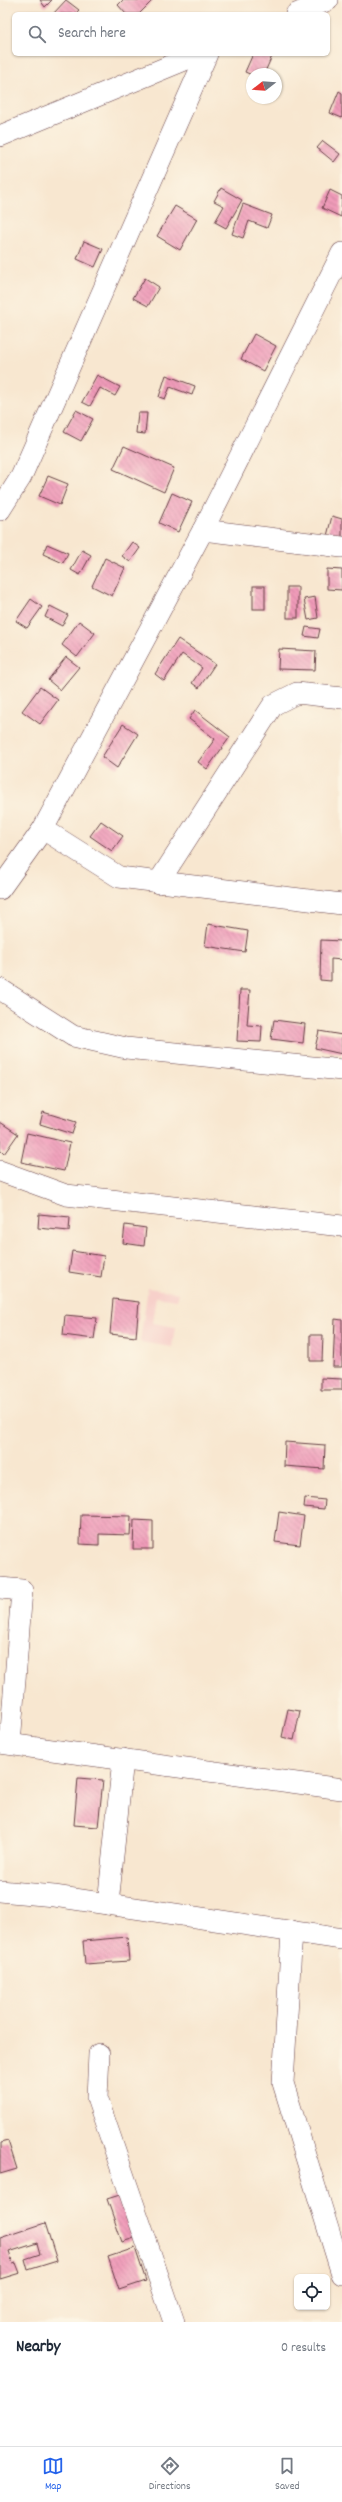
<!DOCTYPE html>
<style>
:root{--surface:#fff;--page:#f2f2f3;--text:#1f2937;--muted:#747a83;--line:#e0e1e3;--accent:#2563eb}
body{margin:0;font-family:Dekko,sans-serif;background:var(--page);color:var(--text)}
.controls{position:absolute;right:12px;bottom:12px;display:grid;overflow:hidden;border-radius:6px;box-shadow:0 1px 3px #0004}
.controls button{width:36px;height:36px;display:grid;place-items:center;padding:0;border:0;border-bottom:1px solid var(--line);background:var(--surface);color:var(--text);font:20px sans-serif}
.compass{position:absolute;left:246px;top:68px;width:36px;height:36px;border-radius:50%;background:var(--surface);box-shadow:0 1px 3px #0004;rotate:253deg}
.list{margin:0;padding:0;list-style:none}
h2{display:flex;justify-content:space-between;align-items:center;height:52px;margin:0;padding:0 16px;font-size:17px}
h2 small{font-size:13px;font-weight:400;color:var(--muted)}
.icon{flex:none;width:22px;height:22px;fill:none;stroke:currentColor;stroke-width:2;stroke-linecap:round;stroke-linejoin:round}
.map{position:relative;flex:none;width:342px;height:2322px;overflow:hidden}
.search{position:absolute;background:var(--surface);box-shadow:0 1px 3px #0004;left:12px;right:12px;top:12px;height:44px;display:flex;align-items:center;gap:10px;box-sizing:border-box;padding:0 14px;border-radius:6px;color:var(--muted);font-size:15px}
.sheet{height:124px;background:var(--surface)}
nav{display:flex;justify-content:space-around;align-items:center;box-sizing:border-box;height:56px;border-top:1px solid var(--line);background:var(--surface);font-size:11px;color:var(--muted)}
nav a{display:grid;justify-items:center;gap:2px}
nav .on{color:var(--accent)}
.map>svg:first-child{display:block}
.built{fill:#f7d0ca}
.building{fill:url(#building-back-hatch)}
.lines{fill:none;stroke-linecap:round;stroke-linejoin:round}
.minor-casing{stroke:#643d44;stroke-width:22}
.minor{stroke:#fff;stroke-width:21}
</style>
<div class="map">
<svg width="342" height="2322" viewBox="0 0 342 2322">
<defs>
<pattern id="building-back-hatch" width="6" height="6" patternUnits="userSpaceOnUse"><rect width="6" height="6" fill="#f09bb9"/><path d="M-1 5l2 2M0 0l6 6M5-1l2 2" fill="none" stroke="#c47e97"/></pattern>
</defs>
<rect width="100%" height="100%" fill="#fcf5e5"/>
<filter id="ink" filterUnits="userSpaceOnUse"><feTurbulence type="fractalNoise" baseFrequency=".025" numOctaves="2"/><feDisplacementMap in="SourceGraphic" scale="8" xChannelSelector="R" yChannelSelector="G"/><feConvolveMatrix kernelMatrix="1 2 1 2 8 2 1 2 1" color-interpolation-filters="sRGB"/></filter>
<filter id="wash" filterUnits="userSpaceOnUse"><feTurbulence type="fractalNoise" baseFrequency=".012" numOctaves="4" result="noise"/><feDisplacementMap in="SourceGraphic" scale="16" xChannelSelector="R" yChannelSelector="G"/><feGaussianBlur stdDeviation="0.9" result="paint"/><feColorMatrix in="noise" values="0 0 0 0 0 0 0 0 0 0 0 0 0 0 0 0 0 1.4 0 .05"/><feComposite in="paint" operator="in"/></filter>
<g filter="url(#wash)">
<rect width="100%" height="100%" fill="#f8e7d0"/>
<!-- built -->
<polygon class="built" points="148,1288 179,1293 177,1300 156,1297 152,1323 175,1327 172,1347 140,1342"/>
<g id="blocks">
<!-- building -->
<g class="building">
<polygon points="40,0 52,0 45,7"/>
<polygon points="66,0 79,10 75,14 53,14"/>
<polygon points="123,0 153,0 139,14 126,14 118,5"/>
<polygon points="253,54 273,54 264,74 252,75 245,72"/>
<polygon points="339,91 342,93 342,118 330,113"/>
<polygon points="323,141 340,154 334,162 317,148"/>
<polygon points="221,188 242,200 226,228 215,222 224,206 214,201"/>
<polygon points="330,190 342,196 341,217 322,208"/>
<polygon points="243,204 272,215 267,228 249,221 243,238 232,234"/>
<polygon points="175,206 197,219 180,250 157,236"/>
<polygon points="84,241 103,249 95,267 77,259"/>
<polygon points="145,278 159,287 148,306 133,298"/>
<polygon points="254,334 276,346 263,371 241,359"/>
<polygon points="97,375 120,387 115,396 100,388 90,406 82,402"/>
<polygon points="166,375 195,386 192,395 170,387 165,399 159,397"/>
<polygon points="76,410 93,419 81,441 64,432"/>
<polygon points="138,413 147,413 145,434 136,433"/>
<polygon points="124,446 174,468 164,492 113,469"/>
<polygon points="48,476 68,484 60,505 39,496"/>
<polygon points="172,493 192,502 178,532 159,523"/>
<polygon points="332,516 342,519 342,540 327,536"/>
<polygon points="132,542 140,548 130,562 122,556"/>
<polygon points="47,544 68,553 63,563 43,554"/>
<polygon points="82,550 91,555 80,575 71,570"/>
<polygon points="105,558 125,568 112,596 92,586"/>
<polygon points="327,569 342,570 342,590 327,589"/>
<rect x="253" y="586" width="12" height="23"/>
<rect x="287" y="587" width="11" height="31"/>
<polygon points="315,597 318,618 308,620 304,599"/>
<polygon points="31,599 42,607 27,628 16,621"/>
<polygon points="50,606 68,615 62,626 45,617"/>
<polygon points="79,621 95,633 77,657 62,645"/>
<polygon points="306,627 320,629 318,638 304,636"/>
<polygon points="178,639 215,664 199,688 192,683 202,668 182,654 164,681 155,674"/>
<polygon points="279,649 316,651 315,670 278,669"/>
<polygon points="66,657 79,667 60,690 48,680"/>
<polygon points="40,687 58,700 40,724 22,711"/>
<polygon points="195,710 230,737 207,769 198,762 215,739 189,719"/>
<polygon points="123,724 138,734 117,768 102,757"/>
<polygon points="101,821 123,836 112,851 90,836"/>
<polygon points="208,924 248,931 245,952 205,946"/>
<polygon points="321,940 342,941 342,960 331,959 331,981 320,980"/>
<polygon points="240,990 250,990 247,1025 262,1026 261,1042 237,1041"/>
<polygon points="274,1020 305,1024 303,1043 271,1039"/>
<polygon points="319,1031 342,1035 342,1054 315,1048"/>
<polygon points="43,1112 76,1122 72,1134 40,1124"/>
<polygon points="0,1122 18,1134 4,1154 0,1150"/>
<polygon points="27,1133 70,1143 64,1171 21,1162"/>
<polygon points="39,1214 70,1217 69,1231 38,1228"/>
<polygon points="125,1225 146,1228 144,1246 123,1243"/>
<polygon points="72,1251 104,1256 101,1277 69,1272"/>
<polygon points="113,1299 139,1302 136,1337 110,1334"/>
<polygon points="65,1315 97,1318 94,1339 63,1335"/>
<polygon points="335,1319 342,1320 342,1367 333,1367"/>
<polygon points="310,1335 323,1335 322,1361 310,1361"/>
<polygon points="321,1378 342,1379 342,1390 321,1390"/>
<polygon points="285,1442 325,1445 324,1469 284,1466"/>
<polygon points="305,1498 325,1500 324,1509 304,1507"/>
<polygon points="279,1512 304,1516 300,1545 275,1542"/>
<polygon points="81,1515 131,1516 130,1535 99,1534 99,1545 80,1544"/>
<polygon points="134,1520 153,1521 153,1549 133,1549"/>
<polygon points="288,1709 300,1711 294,1740 282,1737"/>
<polygon points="78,1778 103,1780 98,1827 74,1825"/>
<polygon points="127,1937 129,1961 85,1964 83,1941"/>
<polygon points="8,2141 17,2169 0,2174 0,2143"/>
<polygon points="126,2193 141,2236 122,2242 107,2199"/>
<polygon points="45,2223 57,2261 28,2270 25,2259 40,2254 37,2243 9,2252 13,2264 16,2263 20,2273 0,2279 0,2238"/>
<polygon points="135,2248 146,2281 119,2290 108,2257"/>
</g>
</g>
</g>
<g filter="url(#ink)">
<use href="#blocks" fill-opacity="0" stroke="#643d44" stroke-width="1"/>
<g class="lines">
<defs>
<g id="minor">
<polyline points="296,14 328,0"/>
<polyline points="0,136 199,54"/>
<polyline points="0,510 21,477 207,54"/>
<polyline points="203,530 342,547"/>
<polyline points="43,829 119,877 342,904"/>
<polyline points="158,883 273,705 297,693 342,698"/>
<polyline points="0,889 43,829 203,530 342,253"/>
<polyline points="0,989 73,1036 126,1048 342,1070"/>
<polyline points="0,1171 66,1195 342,1226"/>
<polyline points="0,1588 22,1590 10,1744"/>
<polyline points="0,1743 342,1789"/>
<polyline points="0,1891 54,1896 342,1939"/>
<polyline points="108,1904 123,1759"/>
<polyline points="292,1931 283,2083 342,2274"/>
<polyline points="99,2054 97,2098 174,2322"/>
</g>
</defs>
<!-- minor casing -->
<use href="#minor" class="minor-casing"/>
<!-- minor -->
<use href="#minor" class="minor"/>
</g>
</g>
</svg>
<div class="controls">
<button><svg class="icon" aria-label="locate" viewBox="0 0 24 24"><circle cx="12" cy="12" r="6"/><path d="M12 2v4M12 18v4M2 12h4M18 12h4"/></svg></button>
</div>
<svg class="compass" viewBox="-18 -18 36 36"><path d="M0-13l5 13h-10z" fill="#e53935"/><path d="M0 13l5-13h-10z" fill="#747a83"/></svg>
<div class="search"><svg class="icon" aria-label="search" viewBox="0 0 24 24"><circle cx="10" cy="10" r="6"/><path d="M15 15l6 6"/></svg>Search here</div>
</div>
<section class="sheet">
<h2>Nearby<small>0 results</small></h2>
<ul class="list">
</ul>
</section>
<nav>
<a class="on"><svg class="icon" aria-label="map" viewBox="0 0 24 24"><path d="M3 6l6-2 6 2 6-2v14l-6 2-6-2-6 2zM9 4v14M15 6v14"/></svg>Map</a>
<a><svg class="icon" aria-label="directions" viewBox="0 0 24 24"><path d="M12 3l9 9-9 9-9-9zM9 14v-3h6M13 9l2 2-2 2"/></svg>Directions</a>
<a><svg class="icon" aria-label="saved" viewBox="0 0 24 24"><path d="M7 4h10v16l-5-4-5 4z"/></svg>Saved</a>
</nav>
